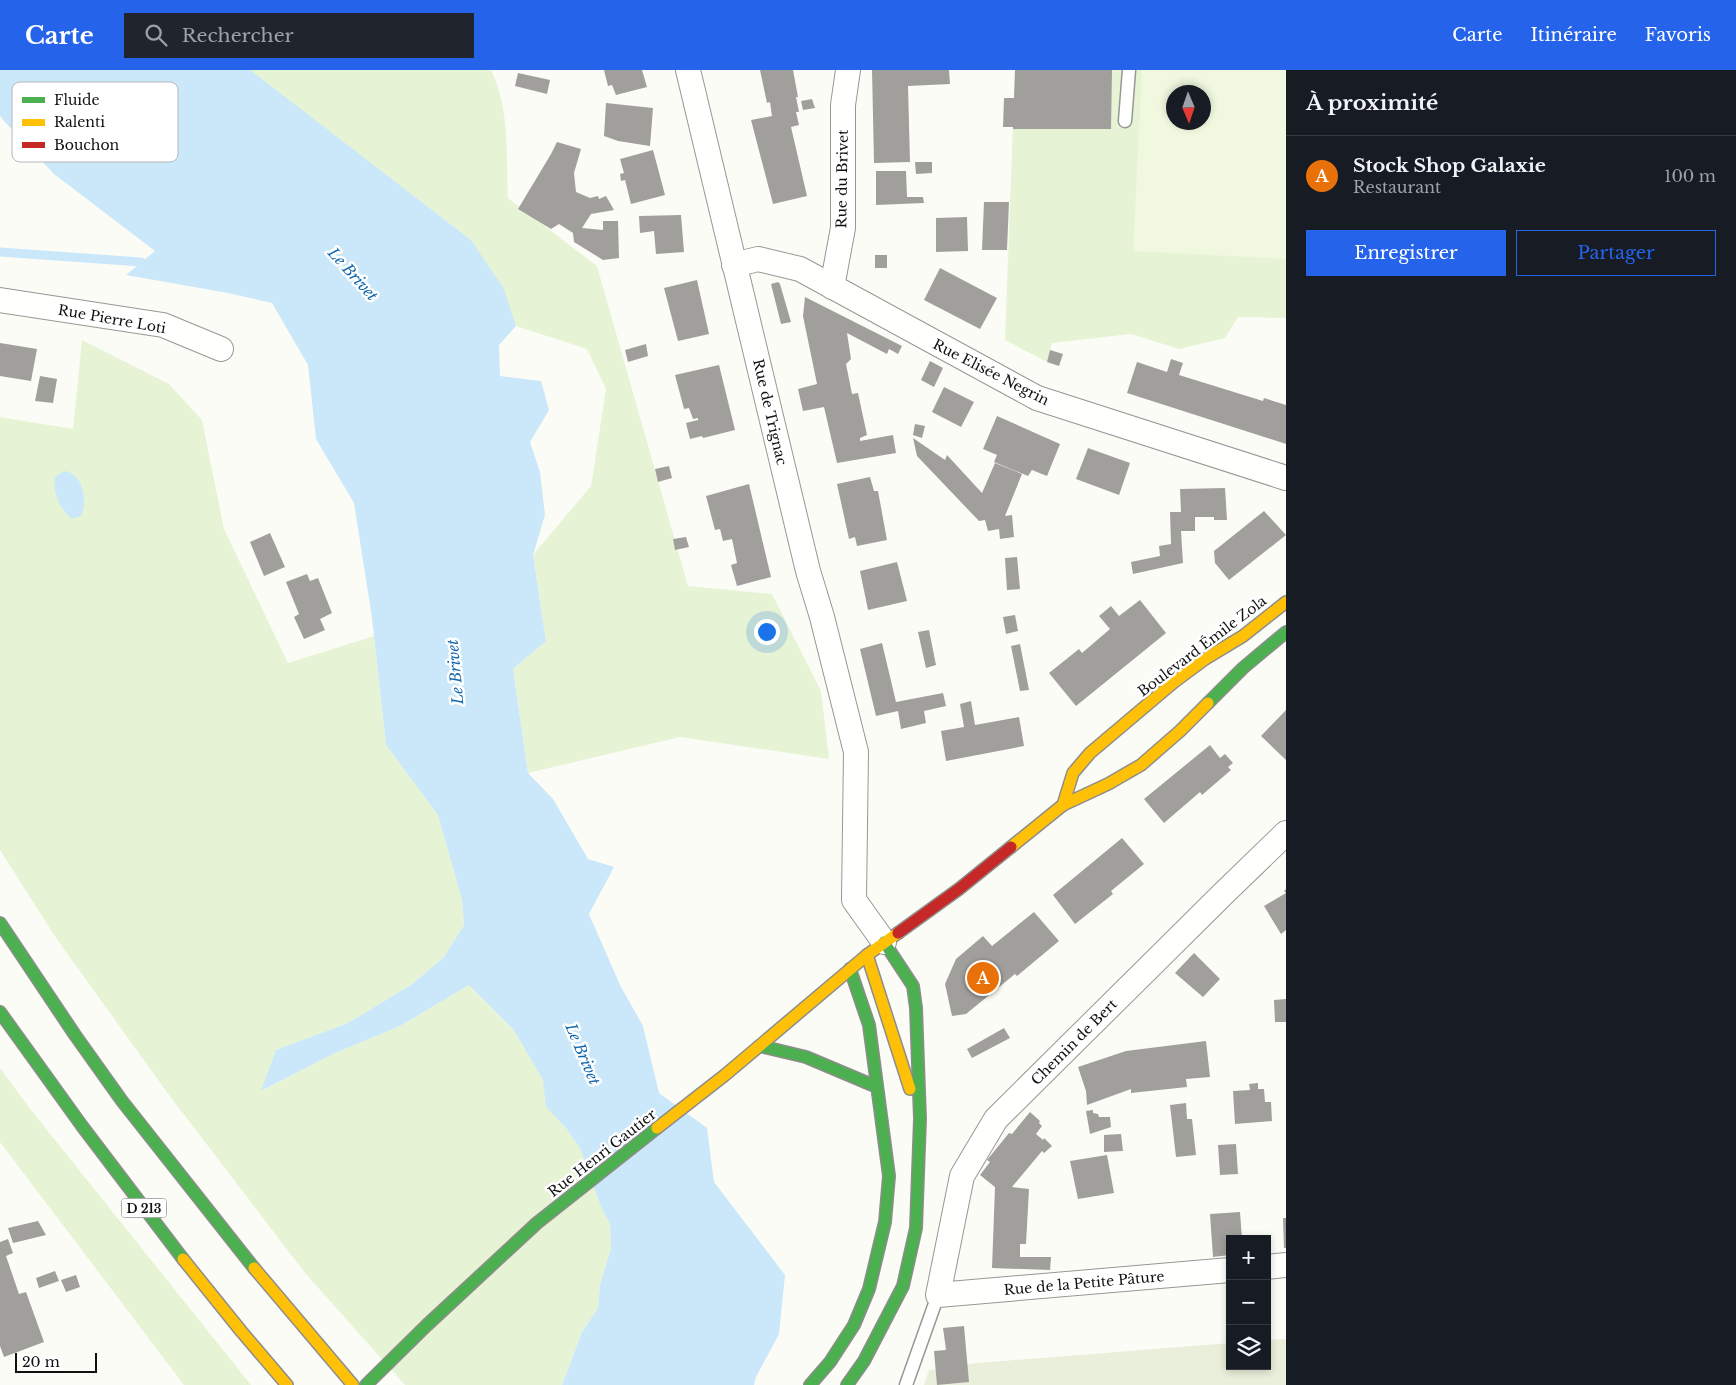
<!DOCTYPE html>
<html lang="fr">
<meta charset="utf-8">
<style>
:root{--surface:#171b24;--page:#20242c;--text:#f1f3f6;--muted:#9ea1a6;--line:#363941;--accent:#2563eb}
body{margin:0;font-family:"Libre Baskerville",serif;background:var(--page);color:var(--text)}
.controls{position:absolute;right:15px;bottom:15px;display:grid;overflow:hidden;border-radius:0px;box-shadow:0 2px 8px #0003}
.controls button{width:45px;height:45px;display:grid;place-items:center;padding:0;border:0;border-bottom:1px solid var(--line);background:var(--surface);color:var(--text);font:25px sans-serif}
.compass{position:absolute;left:1166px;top:15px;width:45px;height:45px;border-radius:50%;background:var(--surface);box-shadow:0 2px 8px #0003;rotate:178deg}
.scale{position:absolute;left:15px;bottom:12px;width:82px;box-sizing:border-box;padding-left:5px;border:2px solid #111;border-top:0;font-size:14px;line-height:18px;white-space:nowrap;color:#111;-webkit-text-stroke:4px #fff;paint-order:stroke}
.you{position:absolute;left:766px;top:561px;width:18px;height:18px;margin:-12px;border:4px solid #fff;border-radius:50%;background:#1a73e8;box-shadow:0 0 0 8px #1a73e833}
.badge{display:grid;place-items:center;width:32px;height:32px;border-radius:50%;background:var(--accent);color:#fff;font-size:16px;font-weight:700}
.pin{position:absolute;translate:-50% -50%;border:2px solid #fff;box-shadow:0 1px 5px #0006}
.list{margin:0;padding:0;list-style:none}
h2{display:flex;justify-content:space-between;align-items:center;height:65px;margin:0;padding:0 20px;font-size:21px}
h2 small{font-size:16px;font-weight:400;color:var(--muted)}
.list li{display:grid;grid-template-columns:32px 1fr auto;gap:15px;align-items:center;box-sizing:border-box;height:80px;padding:0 20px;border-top:1px solid var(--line)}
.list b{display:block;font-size:19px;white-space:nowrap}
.list p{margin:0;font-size:16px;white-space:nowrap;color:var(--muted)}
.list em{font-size:16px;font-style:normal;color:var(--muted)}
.actions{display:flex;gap:10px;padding:15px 20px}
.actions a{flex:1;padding:11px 0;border:1px solid var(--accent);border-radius:0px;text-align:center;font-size:18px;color:var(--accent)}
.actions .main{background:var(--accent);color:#fff}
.icon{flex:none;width:28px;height:28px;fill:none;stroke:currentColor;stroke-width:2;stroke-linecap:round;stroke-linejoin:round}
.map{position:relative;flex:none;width:1286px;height:1315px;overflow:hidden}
header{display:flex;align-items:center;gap:30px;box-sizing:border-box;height:70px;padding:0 25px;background:var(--accent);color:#fff}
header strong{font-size:24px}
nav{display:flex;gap:28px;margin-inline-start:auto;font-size:18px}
.search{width:350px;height:45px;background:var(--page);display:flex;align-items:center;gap:12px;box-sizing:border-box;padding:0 18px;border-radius:0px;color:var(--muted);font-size:19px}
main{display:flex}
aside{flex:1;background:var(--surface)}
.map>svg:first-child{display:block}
.green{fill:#e6f4d5;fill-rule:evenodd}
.cemetery{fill:#e9efda}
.pitch{fill:#f0f8df;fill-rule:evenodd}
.water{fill:#cae8f9}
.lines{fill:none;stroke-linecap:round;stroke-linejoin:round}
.stream{stroke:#cae8f9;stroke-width:9}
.building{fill:#a09f9c}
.lane-casing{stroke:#979795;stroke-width:15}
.street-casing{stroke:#979795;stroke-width:26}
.fast-casing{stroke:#8d8d8b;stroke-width:14}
.slow-casing{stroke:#8d8d8b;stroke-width:14}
.jam-casing{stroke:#8d8d8b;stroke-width:14}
.lane{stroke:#fffffe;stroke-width:12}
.street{stroke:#fffffe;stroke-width:24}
.fast{stroke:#4caf50;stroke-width:11}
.slow{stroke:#ffc107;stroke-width:11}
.jam{stroke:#c62828;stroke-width:11}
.labels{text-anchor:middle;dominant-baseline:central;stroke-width:5;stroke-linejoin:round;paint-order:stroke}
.shield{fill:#fff;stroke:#585858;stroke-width:1}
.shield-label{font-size:12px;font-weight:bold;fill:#111}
.street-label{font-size:14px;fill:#111;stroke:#fff}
.water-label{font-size:15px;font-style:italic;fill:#0f66ad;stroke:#fff}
.key{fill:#fff;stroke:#b8b8b8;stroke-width:1}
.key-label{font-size:14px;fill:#111}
</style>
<header>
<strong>Carte</strong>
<div class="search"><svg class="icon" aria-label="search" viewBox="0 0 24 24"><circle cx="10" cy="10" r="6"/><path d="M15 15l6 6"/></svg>Rechercher</div>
<nav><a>Carte</a><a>Itinéraire</a><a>Favoris</a></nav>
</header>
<main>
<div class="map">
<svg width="1286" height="1315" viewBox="0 0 1286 1315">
<rect width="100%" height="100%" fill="#fcfcf7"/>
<!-- green -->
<g class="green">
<path d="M248,0h243c19,38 15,86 17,128l89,68 91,320 84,8 49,97 8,68 -149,-22 -152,36 -15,-104 33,-28 -13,-86 58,-69 15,-97 -19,-40 -71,-23 -45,-86z"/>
<path d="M1015,0h271v248l-48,-1 -13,21 -46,11 -48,-15 -79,9 -5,19 -42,-22zM1174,22h30v30h-30z"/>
<polygon points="82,270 169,314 202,350 224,459 288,593 374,566 386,675 438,745 462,830 464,855 444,887 411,915 348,953 276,980 262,1021 333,984 400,956 469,915 513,959 543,1010 545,1022 566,1058 580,1078 601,1137 610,1154 611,1178 600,1215 598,1238 582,1262 562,1315 405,1315 305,1203 169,1025 56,868 0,780 0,347 73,359"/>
<polygon points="0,998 31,1040 251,1315 184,1315 0,1072"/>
</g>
<!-- cemetery -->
<polygon class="cemetery" points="1286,1269 1286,1315 924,1315 929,1300 977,1293 1230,1273 1230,1296 1267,1296 1267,1270"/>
<!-- pitch -->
<path class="pitch" d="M1142,0h144v189l-153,-8zM1174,22h30v30h-30z"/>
<!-- water -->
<g class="water">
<polygon points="0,0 250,0 471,170 504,219 516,256 499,275 500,306 541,311 549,340 530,372 540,402 545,445 533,485 546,571 513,599 528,703 553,729 588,789 614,797 589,844 620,915 643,956 659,1023 707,1058 714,1112 785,1205 779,1264 756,1307 754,1315 562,1315 582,1262 598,1238 600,1215 611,1178 610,1154 601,1137 580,1078 566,1058 546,1037 543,1010 513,959 469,915 400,956 333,984 261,1021 276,980 348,953 411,915 444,887 464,855 462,830 438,745 386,675 372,548 354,433 316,369 308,295 272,233 228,223 126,205 155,181 54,104 4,51 0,46"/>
<path d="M64,401c19,2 24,30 17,45l-9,3c-13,-11 -19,-25 -17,-42z"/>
</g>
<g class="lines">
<!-- stream -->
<polyline class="stream" points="0,182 141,192"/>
</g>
<!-- building -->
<g class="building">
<polygon points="604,0 642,0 647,17 616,25 612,15 608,16"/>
<polygon points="760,0 793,0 798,27 796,27 799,42 796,42 799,55 791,57 807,126 773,134 751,50 772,46 770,32 767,33"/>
<polygon points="872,0 949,0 950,14 908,16 910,92 874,93"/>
<polygon points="1015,0 1112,0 1111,59 1013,59 1013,57 1003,57 1004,28 1014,28"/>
<polygon points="518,3 550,10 547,24 515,16"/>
<polygon points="812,29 815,38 803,40 801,31"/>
<polygon points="606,33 653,38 650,76 618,71 604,66"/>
<polygon points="557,72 581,79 574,103 576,122 590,128 598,126 599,129 606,126 614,140 591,144 582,158 603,160 603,151 618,151 619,188 603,190 574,172 573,163 559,154 551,159 518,139 551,84"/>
<polygon points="653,80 665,125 631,134 625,110 621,111 620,104 624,103 620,89"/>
<polygon points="915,92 932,92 932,103 916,104"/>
<polygon points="876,101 906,101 907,127 923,127 924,133 876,135"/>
<polygon points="984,132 1009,132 1007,180 982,180"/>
<polygon points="681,145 684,182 656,184 654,161 640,163 639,146"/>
<polygon points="967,147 968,181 936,182 936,148"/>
<rect x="875" y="185" width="12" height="13"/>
<polygon points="940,198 997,228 980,259 924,230"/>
<polygon points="697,210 709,264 678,271 664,218"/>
<polygon points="778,212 780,214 791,252 781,254 771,214"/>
<polygon points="805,227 902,276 898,284 889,279 887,284 847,263 851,289 846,294 852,324 858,323 867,365 860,368 860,371 893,365 896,383 837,393 824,337 803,341 798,319 817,314 803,246"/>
<polygon points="0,273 37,279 31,311 0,306"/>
<polygon points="646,274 648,286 628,292 625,280"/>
<polygon points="1050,280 1063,284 1059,296 1047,292"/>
<polygon points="1171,289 1183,293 1179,305 1263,331 1264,328 1286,335 1286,374 1127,323 1137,292 1167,302"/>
<polygon points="930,291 943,298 934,317 921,310"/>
<polygon points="719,295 735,360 703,368 702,366 690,369 686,353 698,350 698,348 693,349 689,338 684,339 675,305"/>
<polygon points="40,306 57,309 53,333 35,331"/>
<polygon points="944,317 974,332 961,357 932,342"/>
<polygon points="997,346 1060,374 1047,406 1032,400 1028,406 994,392 997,385 983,379"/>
<polygon points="915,354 925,356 922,368 913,365"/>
<polygon points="913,368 945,390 947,385 982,423 995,393 1022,404 1005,446 1012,445 1014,467 1000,469 999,459 988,461 985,450 979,451 917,386"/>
<polygon points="1088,378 1130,393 1119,425 1076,409"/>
<polygon points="669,396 672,408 658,412 655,399"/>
<polygon points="870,407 874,421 878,421 887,470 857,476 855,467 849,469 837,414"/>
<polygon points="749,414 771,507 737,516 731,495 737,493 732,469 723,471 720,459 715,460 706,426"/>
<polygon points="1225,418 1227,450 1214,450 1214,447 1195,447 1195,461 1181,461 1183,493 1133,504 1131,492 1160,486 1159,476 1171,474 1170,442 1181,442 1180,419"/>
<polygon points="1264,441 1286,465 1229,510 1215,493 1214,481"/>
<polygon points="270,463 285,497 264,506 250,472"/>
<polygon points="686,467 689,477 675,480 673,469"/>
<polygon points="1017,487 1020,519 1007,520 1005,488"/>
<polygon points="897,492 907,531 868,540 860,501"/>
<polygon points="307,504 310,511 318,508 332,543 320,549 325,560 304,569 294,547 299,544 286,512"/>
<polygon points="1140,530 1166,563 1076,636 1049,603 1079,579 1082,583 1110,559 1099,546 1111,536 1119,546"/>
<polygon points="1015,545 1018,561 1006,564 1003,547"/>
<polygon points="929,560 936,595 926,598 918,562"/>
<polygon points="882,573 896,632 943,623 946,636 924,641 926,653 901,659 898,641 876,646 860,579"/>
<polygon points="1020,574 1029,620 1020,621 1011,576"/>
<polygon points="971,631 975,655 1019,647 1024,676 946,691 941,661 964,657 960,634"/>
<polygon points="1286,640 1286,690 1261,666"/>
<polygon points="1210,675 1220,688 1225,684 1233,693 1228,697 1231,700 1202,725 1200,722 1164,753 1144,729"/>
<polygon points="1122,768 1144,794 1111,821 1113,824 1075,854 1053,825"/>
<polygon points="1286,819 1286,860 1281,864 1264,836 1286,823 1284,821"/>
<polygon points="1034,842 1059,871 1017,906 1015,904 966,944 952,946 945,914 956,889 983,866 992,876"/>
<polygon points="1194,883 1220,909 1203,927 1175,903"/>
<polygon points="1286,929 1286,952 1275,952 1274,930"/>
<polygon points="1004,958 1010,968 972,988 967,979"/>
<polygon points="1206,971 1210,1007 1186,1009 1187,1017 1131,1023 1131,1019 1087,1035 1086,1021 1078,997 1126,981"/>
<polygon points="1258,1013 1258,1019 1264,1019 1265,1032 1271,1032 1272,1051 1235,1054 1233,1021 1250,1020 1249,1014"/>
<polygon points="1186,1033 1187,1049 1192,1049 1196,1085 1176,1087 1170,1035"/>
<polygon points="1093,1040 1093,1043 1098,1044 1099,1047 1110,1047 1111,1057 1090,1064 1086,1041"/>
<polygon points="1030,1042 1040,1051 1039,1053 1042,1056 1036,1064 1043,1070 1044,1068 1052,1076 1044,1083 1042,1081 1012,1117 1029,1119 1026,1174 1020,1174 1020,1187 1051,1187 1050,1200 992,1198 995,1117 980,1105 990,1092 987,1090 1009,1063 1012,1064"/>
<polygon points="1121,1064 1123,1081 1104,1082 1104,1065"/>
<polygon points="1236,1074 1238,1104 1220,1105 1218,1075"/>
<polygon points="1107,1085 1114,1123 1078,1129 1070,1091"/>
<polygon points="1240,1142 1242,1169 1230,1169 1230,1185 1213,1187 1210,1144"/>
<polygon points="1283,1148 1286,1148 1286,1178 1284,1178"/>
<polygon points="38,1151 46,1165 13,1173 8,1158"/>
<polygon points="8,1169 13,1183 6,1186 19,1224 26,1222 44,1272 4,1287 0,1276 0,1172"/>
<polygon points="55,1201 59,1211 39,1218 36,1208"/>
<polygon points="76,1205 80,1217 66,1222 61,1210"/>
<polygon points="964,1256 969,1312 937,1315 934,1281 946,1280 943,1258"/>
</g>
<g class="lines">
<defs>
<g id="lane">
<polyline points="1125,51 1129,0"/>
<polyline points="906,1315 938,1225"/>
</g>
<g id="street">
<polyline points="688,0 808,501 822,547 856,682 854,830 884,872"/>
<polyline points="734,195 758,189 800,199 1037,328 1286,408"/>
<polyline points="832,217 843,158 843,35 848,0"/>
<polyline points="0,230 163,255 221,279"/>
<polyline points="1267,1197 1286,1195"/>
<polyline points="1230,1200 938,1225 962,1106 996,1049 1225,822 1286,763"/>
</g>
<g id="fast">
<polyline points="1208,633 1243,598 1286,562"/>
<polyline points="0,853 75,965 122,1031 254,1198"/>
<polyline points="0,942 82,1056 183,1189"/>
<polyline points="760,976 806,987 877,1017"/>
<polyline points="366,1315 427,1255 537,1153 657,1058"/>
<polyline points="810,1315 830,1292 854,1255 869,1219 885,1152 889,1106 869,955 850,899"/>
<polyline points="847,1315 864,1291 903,1216 916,1158 920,1049 916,938 913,916 884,872"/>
</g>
<g id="slow">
<polyline points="1063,735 1073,703 1090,683 1174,612 1205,589 1243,566 1286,532"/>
<polyline points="1011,777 1063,735 1108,714 1141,695 1180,661 1208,633"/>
<polyline points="867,885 910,1019"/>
<polyline points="657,1058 725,1005 867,885 898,863"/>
<polyline points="183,1189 241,1261 287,1315"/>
<polyline points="254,1198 353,1315"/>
</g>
<polyline id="jam" points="898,863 959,819 1011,777"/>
</defs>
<!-- lane casing -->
<use href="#lane" class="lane-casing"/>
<!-- street casing -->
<use href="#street" class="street-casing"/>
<!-- fast casing -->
<use href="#fast" class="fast-casing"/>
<!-- slow casing -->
<use href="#slow" class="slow-casing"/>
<!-- jam casing -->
<use href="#jam" class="jam-casing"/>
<!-- lane -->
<use href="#lane" class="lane"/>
<!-- street -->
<use href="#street" class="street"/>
<!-- fast -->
<use href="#fast" class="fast"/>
<!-- slow -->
<use href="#slow" class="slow"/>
<!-- jam -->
<use href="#jam" class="jam"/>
</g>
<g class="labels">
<!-- shield labels -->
<rect class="shield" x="121.5" y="1128.5" width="45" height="19" rx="4"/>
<g class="shield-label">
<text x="144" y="1138">D 213</text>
</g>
<!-- street labels -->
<g class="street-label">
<text transform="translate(842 109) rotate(-89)">Rue du Brivet</text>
<text transform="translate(112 249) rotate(10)">Rue Pierre Loti</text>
<text transform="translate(991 302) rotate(27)">Rue Elisée Negrin</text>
<text transform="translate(770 342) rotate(77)">Rue de Trignac</text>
<text transform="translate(1202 576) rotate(-37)">Boulevard Émile Zola</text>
<text transform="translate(1074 972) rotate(-45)">Chemin de Bert</text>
<text transform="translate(602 1083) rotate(-38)">Rue Henri Gautier</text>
<text transform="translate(1084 1213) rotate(-5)">Rue de la Petite Pâture</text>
</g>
<!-- water labels -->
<g class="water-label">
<text transform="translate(353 204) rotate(48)">Le Brivet</text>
<text transform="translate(455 602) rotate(-95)">Le Brivet</text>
<text transform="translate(583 984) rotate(67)">Le Brivet</text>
</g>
</g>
<!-- legend -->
<rect x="12" y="12" width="166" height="80" rx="8" class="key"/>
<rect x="22" y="27" width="23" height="6" fill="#4caf50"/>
<rect x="22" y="49" width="23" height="7" fill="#ffc107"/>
<rect x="22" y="72" width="23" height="6" fill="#c62828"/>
<g class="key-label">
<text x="54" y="35">Fluide</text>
<text x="54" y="57">Ralenti</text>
<text x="54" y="80">Bouchon</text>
</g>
</svg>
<div class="controls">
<button>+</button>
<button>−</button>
<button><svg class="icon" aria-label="layers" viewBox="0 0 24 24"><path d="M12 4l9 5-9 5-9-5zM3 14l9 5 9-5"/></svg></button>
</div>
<svg class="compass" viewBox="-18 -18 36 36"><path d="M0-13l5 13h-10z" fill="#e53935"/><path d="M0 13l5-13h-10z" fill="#9ea1a6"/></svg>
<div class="scale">20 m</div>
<div class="you"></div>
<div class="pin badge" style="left:983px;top:908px;background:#e8710a">A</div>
</div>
<aside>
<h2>À proximité<small></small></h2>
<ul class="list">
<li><span class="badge" style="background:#e8710a">A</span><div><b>Stock Shop Galaxie</b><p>Restaurant</p></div><em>100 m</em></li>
</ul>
<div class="actions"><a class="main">Enregistrer</a><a>Partager</a></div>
</aside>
</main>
